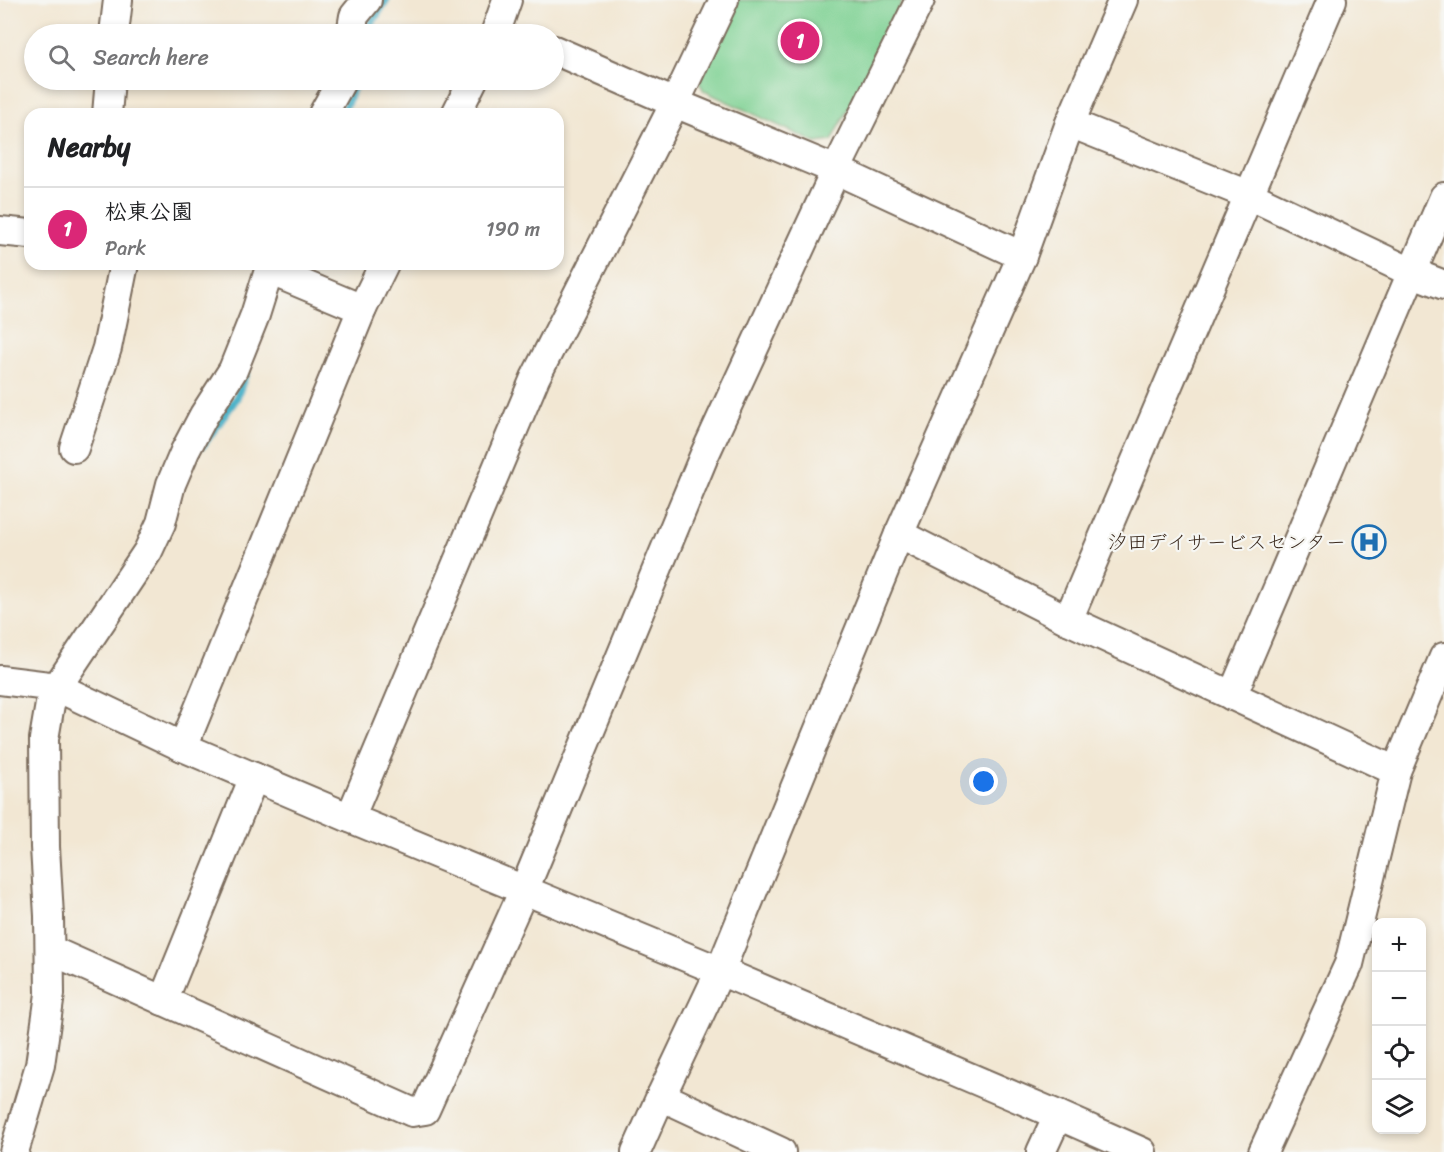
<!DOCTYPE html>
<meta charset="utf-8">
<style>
:root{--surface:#fff;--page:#f6f6f6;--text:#202124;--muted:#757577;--line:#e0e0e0;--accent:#db2777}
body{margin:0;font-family:Sriracha,"Klee One",sans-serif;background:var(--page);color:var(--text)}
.controls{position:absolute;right:18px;bottom:18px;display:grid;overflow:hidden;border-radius:12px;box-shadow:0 3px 9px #0003}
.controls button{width:54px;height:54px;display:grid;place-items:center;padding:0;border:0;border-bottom:2px solid var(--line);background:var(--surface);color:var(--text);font:30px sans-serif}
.you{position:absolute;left:984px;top:782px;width:21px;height:21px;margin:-15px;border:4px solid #fff;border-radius:50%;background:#1a73e8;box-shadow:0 0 0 9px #1a73e833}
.badge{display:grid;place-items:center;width:39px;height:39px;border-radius:50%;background:var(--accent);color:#fff;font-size:20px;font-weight:700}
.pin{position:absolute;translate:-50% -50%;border:3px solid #fff;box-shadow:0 2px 6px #0006}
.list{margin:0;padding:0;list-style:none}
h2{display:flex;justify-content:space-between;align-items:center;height:78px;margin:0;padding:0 24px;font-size:26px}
h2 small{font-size:20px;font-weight:400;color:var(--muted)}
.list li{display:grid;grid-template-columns:39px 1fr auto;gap:18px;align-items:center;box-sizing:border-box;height:84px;padding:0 24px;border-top:2px solid var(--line)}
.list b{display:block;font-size:22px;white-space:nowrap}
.list p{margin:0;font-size:20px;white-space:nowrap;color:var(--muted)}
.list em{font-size:20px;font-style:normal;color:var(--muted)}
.icon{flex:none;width:33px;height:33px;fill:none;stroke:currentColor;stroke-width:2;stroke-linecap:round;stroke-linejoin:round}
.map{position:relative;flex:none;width:1444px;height:1152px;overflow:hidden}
.search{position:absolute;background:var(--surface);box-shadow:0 3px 9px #0003;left:24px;top:24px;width:540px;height:66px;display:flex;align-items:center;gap:15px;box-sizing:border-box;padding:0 21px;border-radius:33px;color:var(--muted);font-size:22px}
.panel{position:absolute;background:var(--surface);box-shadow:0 3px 9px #0003;left:24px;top:108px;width:540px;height:162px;border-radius:18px}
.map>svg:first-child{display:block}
.green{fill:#80d294;stroke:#5e7e59;stroke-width:1.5}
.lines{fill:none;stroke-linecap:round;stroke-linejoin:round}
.stream{stroke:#49b1c8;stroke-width:8}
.street-casing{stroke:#7b6c5d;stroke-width:32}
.street{stroke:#fff;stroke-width:28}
.labels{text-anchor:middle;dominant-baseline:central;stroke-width:4.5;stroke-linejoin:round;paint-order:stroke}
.poi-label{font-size:20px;fill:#3b2a1e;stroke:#f6f6f2;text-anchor:end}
</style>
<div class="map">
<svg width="1444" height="1152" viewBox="0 0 1444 1152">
<rect width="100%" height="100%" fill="#f6f6f2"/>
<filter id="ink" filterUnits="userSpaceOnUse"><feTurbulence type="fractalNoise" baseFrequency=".0167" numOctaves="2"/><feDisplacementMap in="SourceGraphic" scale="12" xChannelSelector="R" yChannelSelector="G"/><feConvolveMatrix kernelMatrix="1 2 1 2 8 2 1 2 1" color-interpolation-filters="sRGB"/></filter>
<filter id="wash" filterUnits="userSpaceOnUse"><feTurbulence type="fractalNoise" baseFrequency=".008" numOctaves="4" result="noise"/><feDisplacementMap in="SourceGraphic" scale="24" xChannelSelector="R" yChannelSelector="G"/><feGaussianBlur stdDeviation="1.35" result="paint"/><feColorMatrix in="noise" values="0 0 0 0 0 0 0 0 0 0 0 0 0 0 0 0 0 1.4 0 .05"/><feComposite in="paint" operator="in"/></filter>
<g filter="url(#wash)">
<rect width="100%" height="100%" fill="#f2e7d3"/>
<!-- green -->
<polygon class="green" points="738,0 903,0 832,141 816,143 704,91 699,82"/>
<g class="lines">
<!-- stream -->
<g class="stream">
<polyline points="367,34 369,27 386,0"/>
<polyline points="342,114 357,80"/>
<polyline points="203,445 236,399 246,372"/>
</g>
</g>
</g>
<g filter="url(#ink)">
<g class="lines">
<defs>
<g id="street">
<polyline points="114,34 118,0"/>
<polyline points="351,34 354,16 367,0"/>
<polyline points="495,34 507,0"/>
<polyline points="554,50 675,103 836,170 1022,256"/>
<polyline points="107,114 110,80"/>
<polyline points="323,114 342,80"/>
<polyline points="456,114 473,80"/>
<polyline points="1070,123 1249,195 1413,273 1444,285"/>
<polyline points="0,231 30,234"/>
<polyline points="269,270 362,309"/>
<polyline points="74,448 107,348 124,264"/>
<polyline points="899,534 1068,620 1396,771"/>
<polyline points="1068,620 1332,0"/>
<polyline points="0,680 57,687 183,747 350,818 720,971 1058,1115 1142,1152"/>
<polyline points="1232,696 1444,197"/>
<polyline points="183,747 362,309 384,264"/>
<polyline points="350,818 535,378 675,103 724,0"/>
<polyline points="50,950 412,1112 425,1110 524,890 704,456 836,170 920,0"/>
<polyline points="163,1001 254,777"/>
<polyline points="661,1096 781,1152"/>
<polyline points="14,1152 40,1065 50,994 49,916 45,847 44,739 50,704 57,687 148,551 161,523 171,484 185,451 204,415 233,370 255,315 271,264"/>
<polyline points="636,1152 661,1096 720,971 899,534 1022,256 1070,123 1123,0"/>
<polyline points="1041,1152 1058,1115"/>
<polyline points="1263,1152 1349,964 1396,771 1444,657"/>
</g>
</defs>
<!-- street casing -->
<use href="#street" class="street-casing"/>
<!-- street -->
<use href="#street" class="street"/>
</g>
</g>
<!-- icons -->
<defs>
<symbol id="hospital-ring" viewBox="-11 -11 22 22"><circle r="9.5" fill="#f6f6f2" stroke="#1f6fb2" stroke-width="1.5"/><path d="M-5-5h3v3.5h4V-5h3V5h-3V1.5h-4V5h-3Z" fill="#1f6fb2"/></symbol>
</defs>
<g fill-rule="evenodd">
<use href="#hospital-ring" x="1350" y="523" width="38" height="38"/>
</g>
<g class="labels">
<!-- poi labels -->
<g class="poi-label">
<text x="1346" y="542">汐田デイサービスセンター</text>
</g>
</g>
</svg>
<div class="controls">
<button>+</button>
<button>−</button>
<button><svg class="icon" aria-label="locate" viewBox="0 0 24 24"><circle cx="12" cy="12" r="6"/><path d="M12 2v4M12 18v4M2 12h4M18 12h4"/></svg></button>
<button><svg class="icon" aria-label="layers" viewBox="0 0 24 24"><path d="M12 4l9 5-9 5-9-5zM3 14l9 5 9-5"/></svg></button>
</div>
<div class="you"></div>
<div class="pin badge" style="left:800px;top:41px">1</div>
<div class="search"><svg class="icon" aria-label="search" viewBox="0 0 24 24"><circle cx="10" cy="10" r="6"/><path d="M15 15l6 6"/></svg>Search here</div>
<section class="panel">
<h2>Nearby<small></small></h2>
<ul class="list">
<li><span class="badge">1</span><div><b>松東公園</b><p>Park</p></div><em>190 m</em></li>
</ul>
</section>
</div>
